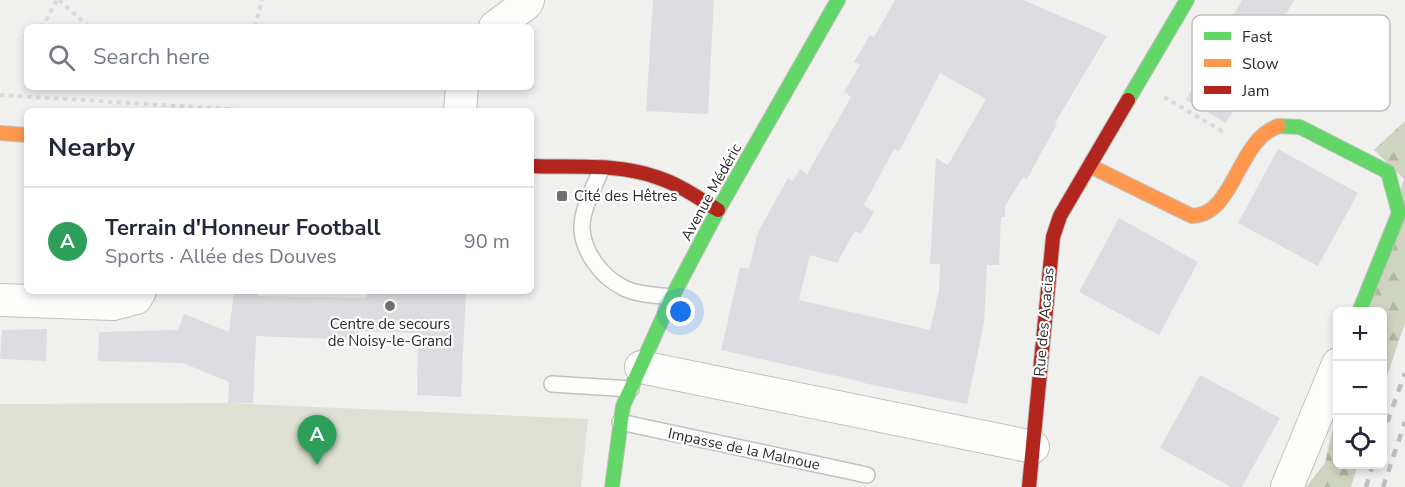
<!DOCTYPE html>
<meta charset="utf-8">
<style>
:root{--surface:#fff;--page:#f2f2f3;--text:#1f2937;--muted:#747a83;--line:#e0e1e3;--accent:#0b8043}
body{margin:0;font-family:"Nunito Sans",sans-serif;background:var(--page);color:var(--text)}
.controls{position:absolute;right:18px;bottom:18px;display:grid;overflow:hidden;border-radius:9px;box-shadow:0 3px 9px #0003}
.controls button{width:54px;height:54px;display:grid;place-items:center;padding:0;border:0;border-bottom:2px solid var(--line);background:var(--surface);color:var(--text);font:30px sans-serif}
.you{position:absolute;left:681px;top:312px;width:21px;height:21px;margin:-15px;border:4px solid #fff;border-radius:50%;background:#1a73e8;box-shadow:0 0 0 9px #1a73e833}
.badge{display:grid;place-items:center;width:39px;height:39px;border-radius:50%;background:var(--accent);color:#fff;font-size:20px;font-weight:700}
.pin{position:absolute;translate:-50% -50px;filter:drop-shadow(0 2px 3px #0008)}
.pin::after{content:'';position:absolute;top:32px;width:21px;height:18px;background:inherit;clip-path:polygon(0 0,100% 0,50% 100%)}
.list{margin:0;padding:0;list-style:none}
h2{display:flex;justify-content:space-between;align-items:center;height:78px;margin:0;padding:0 24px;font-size:26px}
h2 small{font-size:20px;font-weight:400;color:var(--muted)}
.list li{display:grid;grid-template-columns:39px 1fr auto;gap:18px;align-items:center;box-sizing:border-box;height:108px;padding:0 24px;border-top:2px solid var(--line)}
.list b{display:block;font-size:22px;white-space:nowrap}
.list p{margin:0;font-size:20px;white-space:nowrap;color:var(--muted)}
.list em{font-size:20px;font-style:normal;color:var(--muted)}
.icon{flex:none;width:33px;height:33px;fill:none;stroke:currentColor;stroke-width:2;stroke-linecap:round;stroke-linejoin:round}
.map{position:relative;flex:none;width:1405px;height:487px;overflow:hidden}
.search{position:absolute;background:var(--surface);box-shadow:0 3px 9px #0003;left:24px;top:24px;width:510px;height:66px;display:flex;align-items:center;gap:15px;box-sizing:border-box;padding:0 21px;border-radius:9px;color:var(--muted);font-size:22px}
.panel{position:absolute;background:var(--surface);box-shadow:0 3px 9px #0003;left:24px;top:108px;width:510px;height:186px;border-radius:9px}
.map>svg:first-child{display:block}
.grass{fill:#dde0d2}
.forest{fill:url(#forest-firs)}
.building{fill:#dddce1;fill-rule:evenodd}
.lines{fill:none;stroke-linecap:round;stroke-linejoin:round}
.lane-casing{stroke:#c1c1bf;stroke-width:18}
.street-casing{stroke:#c1c1bf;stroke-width:34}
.fast-casing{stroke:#c1c1bf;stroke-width:16}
.slow-casing{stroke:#c1c1bf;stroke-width:16}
.jam-casing{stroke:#c1c1bf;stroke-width:16}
.path{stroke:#dadada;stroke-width:4;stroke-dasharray:4.5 4.5;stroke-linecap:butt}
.lane{stroke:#fdfdfc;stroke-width:15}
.street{stroke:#fdfdfc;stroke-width:32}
.fast{stroke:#63d668;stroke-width:14}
.slow{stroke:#ff974d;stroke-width:14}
.jam{stroke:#b3261e;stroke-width:14}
.rail{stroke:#bebebe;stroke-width:4.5;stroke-dasharray:8 8;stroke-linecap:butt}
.poi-dot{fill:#6f706e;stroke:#fff;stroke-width:2}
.labels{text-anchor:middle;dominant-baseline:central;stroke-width:4.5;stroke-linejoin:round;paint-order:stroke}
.street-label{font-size:15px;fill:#2a2b29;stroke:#fff}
.poi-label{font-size:15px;fill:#2a2b29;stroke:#fff;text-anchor:start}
.key{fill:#fff;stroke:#bfbfbf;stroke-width:1.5}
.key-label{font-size:16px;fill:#2a2b29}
</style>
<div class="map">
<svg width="1405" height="487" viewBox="0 0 1405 487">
<defs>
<pattern id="forest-firs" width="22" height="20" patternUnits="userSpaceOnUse" patternTransform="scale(1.5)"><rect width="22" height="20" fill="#cfd4c0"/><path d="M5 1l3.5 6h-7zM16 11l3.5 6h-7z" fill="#b2b6a5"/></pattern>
</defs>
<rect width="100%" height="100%" fill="#f0f1ee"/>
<!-- grass -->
<polygon class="grass" points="228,403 588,419 581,487 0,487 0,404"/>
<!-- forest -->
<g class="forest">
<polygon points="1405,121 1405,323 1383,388 1382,312 1361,312 1404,179 1374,150"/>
<polygon points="1337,411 1338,464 1358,465 1351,487 1306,487 1325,463"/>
</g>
<!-- building -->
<g class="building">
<polygon points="653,0 714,0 708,114 646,111"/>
<path d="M895,0h128l84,36 -52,87 2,1 -30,55 -4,-2 -18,29v11h-4l-2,48h-12l-3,58 -17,81 -104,-21v-1l-142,-32 19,-83 9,2 9,-37 30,-54 5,3 7,-12 7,5 44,-77 -7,-5 16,-27 -6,-3 16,-27 4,2zM940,73l46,26 -38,66 -12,-7 -6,106h10l-1,27 -9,39 -131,-30 11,-45 27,8 18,-32 6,3 13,-22 -10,-7 30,-56 5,3z"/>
<polygon points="1242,0 1294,0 1226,123 1186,100"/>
<polygon points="1278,149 1358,193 1318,266 1238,223"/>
<polygon points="1119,218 1198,262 1159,335 1079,292"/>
<polygon points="234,291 259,291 258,296 367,298 367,291 466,291 461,397 417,395 418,333 357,331 356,340 256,336 253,403 228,403 229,382 183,363 98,361 99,332 178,330 184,314 229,332"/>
<polygon points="47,329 46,361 0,359 2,330"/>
<polygon points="1200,375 1280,418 1242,487 1231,487 1160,448"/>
</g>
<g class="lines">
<defs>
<g id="lane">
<path d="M602,168c-7,17 -21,42 -20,61 1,23 20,48 40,58 15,8 34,8 50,10"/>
<polyline points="552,384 631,389"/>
<polyline points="620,422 867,475"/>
</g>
<g id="street">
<polyline points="495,27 526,4 528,0"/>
<polyline points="460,111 462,87"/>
<polyline points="0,300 113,304 136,298 140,291"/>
<polyline points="641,367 1033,447"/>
<polyline points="1287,487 1338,364"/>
</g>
<g id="fast">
<polyline points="1128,100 1187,0"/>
<polyline points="1279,126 1300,127 1388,172 1399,213 1359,312"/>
<polyline points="612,487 623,406 672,297 718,210 838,0"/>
</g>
<g id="slow">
<polyline points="0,133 27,135"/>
<path d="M1090,166l102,50c43,-1 45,-77 87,-90"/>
</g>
<g id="jam">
<path d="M531,166c41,2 86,-3 125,11 23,7 42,21 62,33"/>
<polyline points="1029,487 1053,237 1060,216 1128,100"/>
</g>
</defs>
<!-- lane casing -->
<use href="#lane" class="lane-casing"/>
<!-- street casing -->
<use href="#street" class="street-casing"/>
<!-- fast casing -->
<use href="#fast" class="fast-casing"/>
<!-- slow casing -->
<use href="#slow" class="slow-casing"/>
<!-- jam casing -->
<use href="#jam" class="jam-casing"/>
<!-- path -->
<g class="path">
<polyline points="59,0 89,27"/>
<polyline points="40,27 44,24 57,0"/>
<polyline points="255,27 262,0"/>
<polyline points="24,37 27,35"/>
<polyline points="0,95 260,111"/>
<polyline points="1164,97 1222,131 1225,130"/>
</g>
<!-- lane -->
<use href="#lane" class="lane"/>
<!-- street -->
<use href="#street" class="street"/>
<!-- fast -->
<use href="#fast" class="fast"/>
<!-- slow -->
<use href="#slow" class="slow"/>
<!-- jam -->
<use href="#jam" class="jam"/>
<!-- rail -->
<g class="rail">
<polyline points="1382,437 1405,373"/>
<polyline points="1366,487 1373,464"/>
<polyline points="1383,487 1405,422"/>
</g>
</g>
<!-- markers -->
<g class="poi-dot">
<rect x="556" y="190" width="12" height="12" rx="3"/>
<circle cx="390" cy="306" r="6"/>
</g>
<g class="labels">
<!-- street labels -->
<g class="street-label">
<text transform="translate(711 192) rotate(-61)">Avenue Médéric</text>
<text transform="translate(1044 322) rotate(-85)">Rue des Acacias</text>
<text transform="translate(744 449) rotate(12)">Impasse de la Malnoue</text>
</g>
<!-- poi labels -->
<g class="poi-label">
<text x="574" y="196">Cité des Hêtres</text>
<text x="390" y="324" text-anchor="middle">Centre de secours<tspan x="390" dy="17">de Noisy-le-Grand</tspan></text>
</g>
</g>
<!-- legend -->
<rect x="1192" y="15" width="198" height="96" rx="9" class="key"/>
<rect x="1204" y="32" width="27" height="8" fill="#63d668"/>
<rect x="1204" y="59" width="27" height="8" fill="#ff974d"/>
<rect x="1204" y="86" width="27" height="8" fill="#b3261e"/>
<g class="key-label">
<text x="1242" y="42">Fast</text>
<text x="1242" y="69">Slow</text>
<text x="1242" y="96">Jam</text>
</g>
</svg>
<div class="controls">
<button>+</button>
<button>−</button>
<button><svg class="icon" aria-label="locate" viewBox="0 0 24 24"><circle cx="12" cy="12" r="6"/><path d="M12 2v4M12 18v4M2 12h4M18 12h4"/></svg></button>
</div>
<div class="you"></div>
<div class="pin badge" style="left:317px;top:465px;background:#2e9e5b">A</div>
<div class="search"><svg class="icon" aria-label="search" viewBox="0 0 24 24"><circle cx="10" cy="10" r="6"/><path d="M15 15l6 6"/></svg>Search here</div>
<section class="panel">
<h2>Nearby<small></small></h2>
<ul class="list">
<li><span class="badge" style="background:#2e9e5b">A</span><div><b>Terrain d'Honneur Football</b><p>Sports · Allée des Douves</p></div><em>90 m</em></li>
</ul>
</section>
</div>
